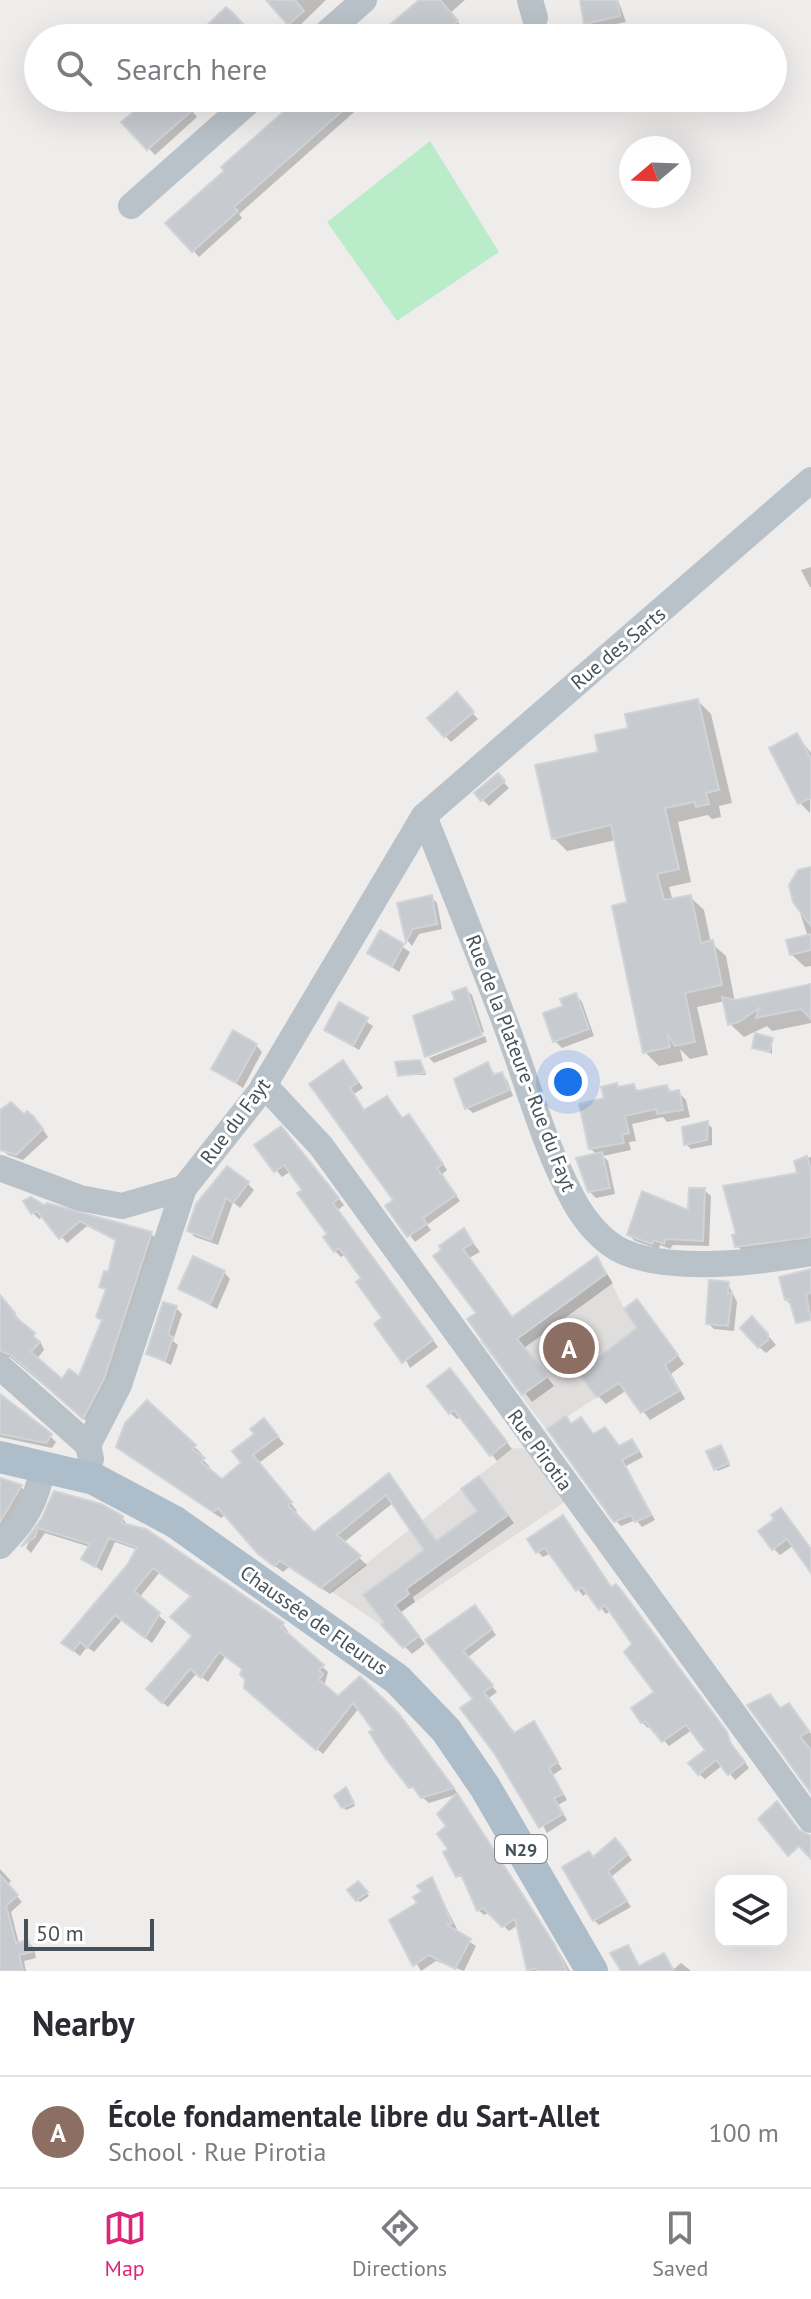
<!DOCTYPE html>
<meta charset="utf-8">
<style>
:root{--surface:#fff;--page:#f2f2f3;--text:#2b2b33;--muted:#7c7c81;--line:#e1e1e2;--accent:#db2777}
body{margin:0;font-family:"PT Sans",sans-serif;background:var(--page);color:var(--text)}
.controls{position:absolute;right:24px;bottom:24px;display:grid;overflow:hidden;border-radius:16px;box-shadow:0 8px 32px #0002}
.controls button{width:72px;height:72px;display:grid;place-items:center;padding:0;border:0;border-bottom:2px solid var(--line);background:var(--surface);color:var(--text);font:40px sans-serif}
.compass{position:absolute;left:619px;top:136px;width:72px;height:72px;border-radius:50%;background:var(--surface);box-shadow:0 8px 32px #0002;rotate:251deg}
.scale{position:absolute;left:24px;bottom:20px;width:130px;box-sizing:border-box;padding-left:8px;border:4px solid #465158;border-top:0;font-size:22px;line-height:28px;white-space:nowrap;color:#465158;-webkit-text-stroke:6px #fff;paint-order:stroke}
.you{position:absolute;left:568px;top:1082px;width:28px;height:28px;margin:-20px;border:6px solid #fff;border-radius:50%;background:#1a73e8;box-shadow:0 0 0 12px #1a73e833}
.badge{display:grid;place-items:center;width:52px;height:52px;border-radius:50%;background:var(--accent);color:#fff;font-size:26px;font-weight:700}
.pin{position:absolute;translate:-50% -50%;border:4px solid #fff;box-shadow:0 2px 8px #0006}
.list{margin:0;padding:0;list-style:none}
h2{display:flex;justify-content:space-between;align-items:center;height:104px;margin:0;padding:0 32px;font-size:34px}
h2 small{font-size:26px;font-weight:400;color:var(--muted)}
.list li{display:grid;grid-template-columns:52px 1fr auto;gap:24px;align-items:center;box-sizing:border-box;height:112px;padding:0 32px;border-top:2px solid var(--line)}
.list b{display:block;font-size:30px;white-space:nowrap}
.list p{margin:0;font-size:26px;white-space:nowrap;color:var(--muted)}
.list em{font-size:26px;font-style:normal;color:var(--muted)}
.icon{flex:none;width:44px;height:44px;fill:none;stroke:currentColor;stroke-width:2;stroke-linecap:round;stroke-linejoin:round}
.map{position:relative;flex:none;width:811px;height:1971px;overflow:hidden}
.search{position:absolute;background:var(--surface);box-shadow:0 8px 32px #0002;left:24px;right:24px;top:24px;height:88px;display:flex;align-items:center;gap:20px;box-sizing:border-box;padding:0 28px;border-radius:44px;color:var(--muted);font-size:30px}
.sheet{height:216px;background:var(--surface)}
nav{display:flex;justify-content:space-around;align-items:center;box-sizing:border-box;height:112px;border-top:2px solid var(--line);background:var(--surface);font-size:22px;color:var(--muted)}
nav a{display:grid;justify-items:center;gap:4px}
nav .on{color:var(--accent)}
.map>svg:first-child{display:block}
.education{fill:#e0dddd}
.green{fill:#bbecca}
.shadow{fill:#0003}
.building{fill:#c7cacf;stroke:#d0d3d8;stroke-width:2}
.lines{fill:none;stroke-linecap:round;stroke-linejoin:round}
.minor{stroke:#b8c2c8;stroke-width:26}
.major{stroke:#adbeca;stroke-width:32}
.labels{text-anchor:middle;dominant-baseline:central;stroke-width:6;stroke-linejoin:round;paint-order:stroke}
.shield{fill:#fff;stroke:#7e858a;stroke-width:2}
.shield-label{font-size:18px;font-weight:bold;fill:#465158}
.street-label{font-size:20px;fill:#465158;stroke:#fff}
</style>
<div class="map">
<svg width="811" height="1971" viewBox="0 0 811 1971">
<rect width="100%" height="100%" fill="#efecec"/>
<!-- education -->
<g class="education">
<polygon points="598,1256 624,1308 659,1356 547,1430 480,1341"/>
<polygon points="514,1448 532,1449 569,1499 381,1625 331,1591"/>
</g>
<!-- green -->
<polygon class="green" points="430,141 499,252 397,321 327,222"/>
<!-- shadow -->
<g class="shadow">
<polygon points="268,0 326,0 295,30"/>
<polygon points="421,0 465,0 450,13 463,28 450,38 378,38"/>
<polygon points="581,0 618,0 626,22 592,29 586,23"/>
<polygon points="151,98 181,98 197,117 155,155 124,122"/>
<polygon points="302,98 370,98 239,214 242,218 199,257 168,223"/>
<polygon points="811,567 811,587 810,587 801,570"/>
<polygon points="456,696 478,719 451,742 445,736"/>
<polygon points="698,701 711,714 732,803 719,806 721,817 712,819 708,815 678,822 691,882 669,887 673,901 690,897 704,910 711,943 726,956 735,1002 811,986 811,1023 772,1031 767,1026 744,1037 730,1024 725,1001 697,1007 708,1055 690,1059 680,1049 683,1061 659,1066 645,1052 630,904 616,840 567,851 554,838 601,753 631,730"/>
<polygon points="797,735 811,753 810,813 800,803"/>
<polygon points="498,776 509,788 489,806 477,794"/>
<polygon points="811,869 811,966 805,967 791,954 808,937 791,885"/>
<polygon points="431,897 437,903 442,929 419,934 412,946 408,941 399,905"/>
<polygon points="381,933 410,952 399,972 370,952"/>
<polygon points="465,989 472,995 484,1032 428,1054 428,1057 415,1017 458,1001"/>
<polygon points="576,995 582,1002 594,1036 562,1048 555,1041 545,1014 565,1007"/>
<polygon points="340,1005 373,1026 359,1050 327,1030"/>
<polygon points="485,1036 487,1042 434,1063 429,1058"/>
<polygon points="772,1039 772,1054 754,1047"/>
<polygon points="256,1045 262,1052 243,1088 214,1069"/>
<polygon points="419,1062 426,1075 400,1075"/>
<polygon points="488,1065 496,1076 501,1074 507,1080 513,1096 473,1113 467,1108"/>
<polygon points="349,1069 363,1088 354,1094 365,1112 414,1122 447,1170 441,1175 460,1201 427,1225 431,1230 415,1242 388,1206 396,1201 312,1085"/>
<polygon points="633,1086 640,1092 667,1087 673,1093 678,1092 686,1100 690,1117 667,1122 663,1117 632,1124 636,1141 629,1142 631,1150 603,1156 608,1161 615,1194 596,1198 589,1191 597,1155 590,1148 606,1099"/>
<polygon points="0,1113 24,1117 40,1125 48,1137 23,1160 8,1155 0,1147"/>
<polygon points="707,1123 712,1128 712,1145 691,1149 686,1144"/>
<polygon points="287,1135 344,1205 338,1210 438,1347 410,1368 364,1279 346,1254 341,1257 335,1251 330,1234 305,1190 291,1171 282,1177 257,1146"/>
<polygon points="811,1157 811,1243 743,1251 737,1246 800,1174 796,1162"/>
<polygon points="247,1183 254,1190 240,1208 233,1202 218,1245 195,1237 189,1231 200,1206"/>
<polygon points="704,1190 711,1196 709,1246 673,1245 670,1249 660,1245 659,1249 635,1241 629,1235 690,1213"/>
<polygon points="26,1202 151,1234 158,1240 110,1385 90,1424 10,1357 0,1358 0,1297 20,1320 18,1322 40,1341 44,1350 36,1360 62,1382 80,1379 104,1321 107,1292 101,1286 109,1274 118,1242 87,1226 67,1243 44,1216 39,1219 33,1213"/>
<polygon points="464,1231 480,1252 469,1258 513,1319 597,1258 613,1283 524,1348 554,1386 532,1402 470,1319 478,1313 436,1257"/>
<polygon points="224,1272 230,1279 217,1309 180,1289"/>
<polygon points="811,1273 811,1319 802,1321 786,1299"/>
<polygon points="728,1284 737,1302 734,1331 714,1329 708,1323"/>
<polygon points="176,1308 182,1314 173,1341 178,1345 171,1365 148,1354"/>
<polygon points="644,1309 684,1364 671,1374 685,1399 650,1420 627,1390 606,1404 598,1396 640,1328"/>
<polygon points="759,1325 776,1345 766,1353 759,1347"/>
<polygon points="456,1377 512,1449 497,1461 461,1416 457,1419 450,1413"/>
<polygon points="0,1397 50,1436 56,1442 52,1448 0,1437"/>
<polygon points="147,1403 202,1454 199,1456 210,1467 207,1470 222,1482 244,1463 271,1428 284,1444 259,1463 297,1511 294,1513 314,1534 389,1476 438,1542 480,1511 479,1478 514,1523 413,1597 415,1602 400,1613 425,1644 412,1654 384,1625 386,1623 366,1595 426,1550 393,1503 343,1543 367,1565 330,1594 289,1567 283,1572 267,1560 227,1514 221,1518 118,1447"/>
<polygon points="572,1426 620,1448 632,1441 637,1447 643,1457 626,1466 655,1520 642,1527 636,1520 621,1526 616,1521"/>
<polygon points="721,1447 730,1466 718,1471 716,1469"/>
<polygon points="0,1480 21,1487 27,1493 0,1535"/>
<polygon points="55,1493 122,1517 128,1526 145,1531 283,1625 288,1631 286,1634 328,1672 324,1687 338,1698 360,1679 405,1722 458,1794 429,1803 417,1793 359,1708 323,1754 253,1694 244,1670 225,1657 208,1682 197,1673 168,1707 154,1695 194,1636 193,1597 160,1572 139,1598 166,1622 152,1643 122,1620 94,1652 87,1647 80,1656 70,1648 138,1550 115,1542 102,1571 83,1558 90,1547 45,1533 31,1553 26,1548"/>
<polygon points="562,1518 612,1589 628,1599 749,1768 735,1780 723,1765 705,1779 699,1774 707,1750 692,1730 669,1746 651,1726 648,1728 642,1722 657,1692 635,1645 611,1610 606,1614 588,1592 583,1596 551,1553 543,1557 538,1552"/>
<polygon points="776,1520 811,1550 811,1569 794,1545 780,1555 774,1549"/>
<polygon points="475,1607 496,1635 467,1658 497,1692 489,1698 515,1735 533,1724 562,1769 553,1775 567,1800 558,1805 567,1820 547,1833 476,1699 428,1641"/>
<polygon points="781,1710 794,1711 811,1734 811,1789"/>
<polygon points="348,1792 355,1806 346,1810 343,1807"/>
<polygon points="462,1801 560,1953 570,1971 529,1971 518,1925 509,1931 490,1912 484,1915 478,1910 466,1879 458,1876 450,1850 449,1826"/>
<polygon points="620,1846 632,1860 611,1877 631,1907 599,1925 594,1920 594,1858"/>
<polygon points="0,1869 11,1881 7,1885 22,1902 11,1912 19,1944 28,1942 34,1948 36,1958 24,1961 26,1971 0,1971"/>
<polygon points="432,1879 457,1929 453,1931 476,1946 464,1971 436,1961 421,1971 392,1921 420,1903"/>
<polygon points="358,1884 369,1896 360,1902 350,1891"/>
<polygon points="627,1947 641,1968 664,1955 674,1969 681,1963 691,1971 623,1971"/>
</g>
<!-- building -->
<g class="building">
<polygon points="266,0 295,0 304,11 288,25"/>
<polygon points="419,0 440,0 458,21 439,38 374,38"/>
<polygon points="580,0 617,0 620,16 584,24"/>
<polygon points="226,7 234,14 256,38 215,38 204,28"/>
<polygon points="151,98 182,98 193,110 147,150 121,122"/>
<polygon points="299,98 357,98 234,207 238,211 192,252 165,223 224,171 221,167"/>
<polygon points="457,692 474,712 444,737 427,718"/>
<polygon points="698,699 719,790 706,793 709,804 696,807 695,802 665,808 679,869 657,874 664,900 691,895 701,943 713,940 722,985 685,993 695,1042 675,1046 667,1033 670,1047 643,1053 612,906 627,902 611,825 552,839 535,765 598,752 595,735 628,728 625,714"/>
<polygon points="797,733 811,759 811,798 798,804 769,748"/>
<polygon points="498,773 505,781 481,801 474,793"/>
<polygon points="811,867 811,926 793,902 789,885 798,870"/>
<polygon points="432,895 437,924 413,929 406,942 397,903"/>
<polygon points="380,930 404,944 392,967 367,953"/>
<polygon points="811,934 811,950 790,955 786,940"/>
<polygon points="811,984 811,1019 801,1009 756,1018 759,1008 739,1022 728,1025 722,997 736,1000"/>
<polygon points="466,987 482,1035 425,1057 413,1016 455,1000 452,992"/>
<polygon points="576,993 589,1029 553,1042 543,1013 563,1006 560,999"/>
<polygon points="339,1002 368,1018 353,1046 324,1030"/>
<polygon points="233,1030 257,1044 236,1083 211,1069"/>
<polygon points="755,1033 773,1038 769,1052 752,1048"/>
<polygon points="343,1060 358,1082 350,1088 364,1110 387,1096 402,1118 409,1114 443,1164 437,1168 456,1195 423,1218 427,1224 407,1237 385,1206 393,1200 309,1084"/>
<polygon points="420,1060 425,1073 398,1076 395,1062"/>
<polygon points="488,1062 493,1075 502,1072 509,1090 465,1109 454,1079"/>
<polygon points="617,1083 618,1087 634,1084 636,1091 667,1085 669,1092 679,1090 683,1110 657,1114 656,1109 625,1116 629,1133 622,1135 624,1143 589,1149 579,1104 604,1098 601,1087"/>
<polygon points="11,1102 24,1114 27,1111 33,1116 43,1129 16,1155 0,1150 0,1110"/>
<polygon points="708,1121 707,1140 684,1145 682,1127"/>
<polygon points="281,1126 339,1198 333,1203 433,1340 402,1363 374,1324 382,1318 356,1282 361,1278 339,1248 334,1252 323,1237 327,1234 297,1193 302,1190 284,1165 274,1172 254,1145"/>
<polygon points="602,1152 610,1188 588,1192 576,1158"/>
<polygon points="807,1156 811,1170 811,1237 735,1247 732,1235 736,1234 723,1186 797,1173 794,1161"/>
<polygon points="227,1166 249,1182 233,1203 226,1198 211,1240 187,1231 196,1204"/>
<polygon points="689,1188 705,1188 703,1241 666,1239 664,1244 654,1240 652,1244 627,1235 642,1191 688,1210"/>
<polygon points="31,1197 44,1205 47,1203 152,1232 104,1379 83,1419 11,1355 0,1351 0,1295 15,1313 13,1315 35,1333 33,1336 40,1342 31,1352 62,1379 69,1369 79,1376 102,1320 96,1317 106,1289 99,1287 104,1271 108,1272 116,1240 80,1221 59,1239 37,1211 31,1214 23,1201"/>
<polygon points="464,1228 473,1243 463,1249 512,1317 597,1256 606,1274 517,1339 548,1376 522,1395 467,1319 476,1313 433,1256 441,1250 439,1246"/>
<polygon points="193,1256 225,1271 210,1304 178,1289"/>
<polygon points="811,1269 811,1293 806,1294 811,1320 796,1323 789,1299 785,1300 779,1277"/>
<polygon points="709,1280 729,1282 728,1293 732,1293 728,1326 706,1324"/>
<polygon points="637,1299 678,1355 665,1365 679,1391 641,1413 619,1383 597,1397 578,1373 637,1328 624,1309"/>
<polygon points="163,1302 177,1306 168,1335 173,1337 165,1361 146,1354"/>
<polygon points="752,1316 768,1334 768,1340 758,1348 740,1328"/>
<polygon points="450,1368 507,1442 490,1456 454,1410 449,1414 427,1386"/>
<polygon points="0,1394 52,1434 46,1443 0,1434"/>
<polygon points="147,1400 196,1445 192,1449 205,1458 201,1462 222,1479 241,1463 232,1451 254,1434 250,1429 264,1418 278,1436 253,1455 292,1502 288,1505 314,1532 389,1473 436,1541 477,1511 461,1489 479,1476 508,1515 406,1589 409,1594 395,1605 419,1636 403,1648 381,1625 384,1623 363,1595 424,1550 386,1495 337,1535 361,1556 321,1588 280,1561 274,1566 258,1554 218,1508 213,1512 116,1447 125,1423"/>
<polygon points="566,1416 571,1424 581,1417 593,1434 605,1427 619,1446 632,1439 639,1451 622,1460 651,1515 635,1522 631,1515 614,1522 547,1429"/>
<polygon points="721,1445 729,1463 714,1470 706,1451"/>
<polygon points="0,1478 22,1485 0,1522"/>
<polygon points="54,1491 101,1504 123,1516 122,1523 146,1529 284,1623 281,1627 324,1665 319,1670 323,1674 319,1680 338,1696 360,1676 399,1714 454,1788 421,1798 413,1787 409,1788 386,1759 369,1732 373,1730 353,1703 316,1750 244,1688 245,1679 240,1675 242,1669 219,1652 201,1678 190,1669 162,1703 146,1689 192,1636 170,1617 191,1596 153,1568 134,1591 160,1613 145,1638 115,1615 87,1648 80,1642 73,1651 61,1643 128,1564 137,1547 109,1538 95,1567 81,1559 90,1544 38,1528 35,1537 21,1547 42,1518"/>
<polygon points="781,1508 811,1549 811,1573 787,1539 772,1550 758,1531 774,1519 771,1515"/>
<polygon points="563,1515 611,1587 616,1584 622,1591 727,1732 731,1744 745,1762 728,1775 716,1760 698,1775 688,1763 705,1750 686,1725 662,1742 645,1721 641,1723 631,1708 654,1692 624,1652 632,1644 605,1605 599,1610 582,1587 576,1591 545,1548 536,1553 527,1539"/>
<polygon points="475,1605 492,1629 463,1651 493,1685 484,1692 514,1733 534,1721 558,1762 549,1768 563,1794 554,1798 563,1814 539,1828 494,1753 460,1708 473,1699 425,1640"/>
<polygon points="770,1694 780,1708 789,1703 809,1731 800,1737 811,1750 811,1793 747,1705"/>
<polygon points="346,1787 354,1803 342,1808 334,1796"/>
<polygon points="457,1793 555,1945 567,1971 537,1971 536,1968 527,1971 515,1919 502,1927 483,1908 477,1911 461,1874 456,1877 443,1852 448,1849 437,1834 446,1826 437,1814"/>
<polygon points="777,1801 799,1830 811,1836 811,1859 799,1846 788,1856 758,1819"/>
<polygon points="615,1838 628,1854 608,1871 627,1901 593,1921 562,1867 589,1851 593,1857"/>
<polygon points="0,1875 18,1895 6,1906 16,1943 28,1940 32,1952 19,1955 23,1971 0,1971"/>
<polygon points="432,1877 452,1923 447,1925 471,1939 455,1969 429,1955 413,1966 389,1920 417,1903 413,1897 422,1891 417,1886"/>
<polygon points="358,1881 368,1892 356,1901 347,1890"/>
<polygon points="628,1945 639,1966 664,1953 674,1971 621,1971 610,1953"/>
</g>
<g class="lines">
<!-- minor -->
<g class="minor">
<polyline points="530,0 535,18"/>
<polyline points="321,38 364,0"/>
<polyline points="131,206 253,98"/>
<path d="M424,816c27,68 54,135 80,204 23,60 39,124 70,181 11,20 29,42 50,51 49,21 136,10 187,1"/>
<polyline points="264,1085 321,1146 811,1820"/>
<polyline points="0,1168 80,1198 122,1206 184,1188"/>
<polyline points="0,1367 88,1445 91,1459"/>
<polyline points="88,1445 119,1385 184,1188 260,1092 424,816 811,480"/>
<path d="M0,1546c25,-25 37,-45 43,-80"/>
</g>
<!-- major -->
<polyline class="major" points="0,1457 94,1479 175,1522 397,1679 446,1730 485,1787 592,1971"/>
</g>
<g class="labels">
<!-- shield labels -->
<rect class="shield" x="495" y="1835" width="52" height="28" rx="6"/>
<g class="shield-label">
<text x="521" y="1849">N29</text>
</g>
<!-- street labels -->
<g class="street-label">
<text transform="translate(618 648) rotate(-40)">Rue des Sarts</text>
<text transform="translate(521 1063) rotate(69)">Rue de la Plateure - Rue du Fayt</text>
<text transform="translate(235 1121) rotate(-53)">Rue du Fayt</text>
<text transform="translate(540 1450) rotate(54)">Rue Pirotia</text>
<text transform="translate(314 1620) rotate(35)">Chaussée de Fleurus</text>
</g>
</g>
</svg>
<div class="controls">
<button><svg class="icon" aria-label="layers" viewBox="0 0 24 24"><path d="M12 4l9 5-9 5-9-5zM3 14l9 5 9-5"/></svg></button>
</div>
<svg class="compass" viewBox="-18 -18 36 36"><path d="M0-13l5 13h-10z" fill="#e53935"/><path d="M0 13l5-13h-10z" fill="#7c7c81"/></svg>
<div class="scale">50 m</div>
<div class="you"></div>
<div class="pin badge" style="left:569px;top:1348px;background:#8d6e63">A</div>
<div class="search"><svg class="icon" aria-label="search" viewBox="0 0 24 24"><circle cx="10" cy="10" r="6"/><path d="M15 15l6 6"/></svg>Search here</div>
</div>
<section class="sheet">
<h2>Nearby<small></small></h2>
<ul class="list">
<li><span class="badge" style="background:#8d6e63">A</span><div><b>École fondamentale libre du Sart-Allet</b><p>School · Rue Pirotia</p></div><em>100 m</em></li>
</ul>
</section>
<nav>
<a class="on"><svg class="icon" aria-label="map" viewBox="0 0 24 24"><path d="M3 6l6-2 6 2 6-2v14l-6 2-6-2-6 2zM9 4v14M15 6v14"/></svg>Map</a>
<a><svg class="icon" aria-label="directions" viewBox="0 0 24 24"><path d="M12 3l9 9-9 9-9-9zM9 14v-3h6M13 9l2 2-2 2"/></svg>Directions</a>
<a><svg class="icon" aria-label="saved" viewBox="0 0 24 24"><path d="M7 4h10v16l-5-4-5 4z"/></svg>Saved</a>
</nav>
